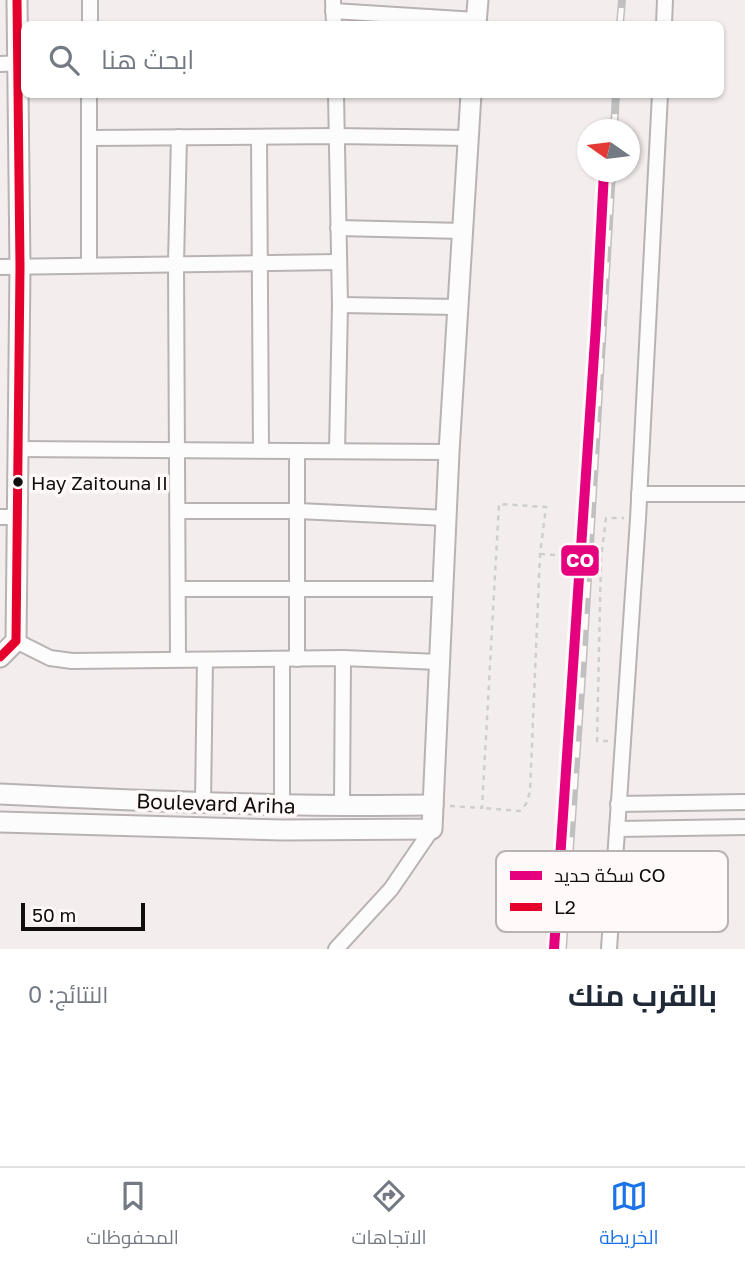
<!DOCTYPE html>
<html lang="ar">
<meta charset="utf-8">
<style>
:root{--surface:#fff;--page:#f2f2f3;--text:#1f2937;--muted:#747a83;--line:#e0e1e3;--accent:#1a73e8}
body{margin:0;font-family:"Golos Text",Cairo,sans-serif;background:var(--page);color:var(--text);direction:rtl}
.compass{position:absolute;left:577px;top:119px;width:63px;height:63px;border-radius:50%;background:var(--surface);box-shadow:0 2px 5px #0004;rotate:284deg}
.scale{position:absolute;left:21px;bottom:18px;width:124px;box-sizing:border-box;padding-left:7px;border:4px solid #110d0d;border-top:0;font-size:19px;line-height:24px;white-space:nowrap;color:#110d0d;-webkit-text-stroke:5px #fff9fa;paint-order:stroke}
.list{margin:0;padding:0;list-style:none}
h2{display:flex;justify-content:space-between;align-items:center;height:91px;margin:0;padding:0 28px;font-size:30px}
h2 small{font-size:23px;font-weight:400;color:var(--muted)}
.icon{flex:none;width:38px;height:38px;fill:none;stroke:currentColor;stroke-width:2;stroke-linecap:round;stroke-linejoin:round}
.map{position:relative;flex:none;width:745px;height:949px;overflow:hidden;direction:ltr}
.search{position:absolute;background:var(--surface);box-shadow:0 2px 5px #0004;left:21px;right:21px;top:21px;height:77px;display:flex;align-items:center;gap:18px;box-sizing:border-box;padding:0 24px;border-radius:10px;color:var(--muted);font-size:26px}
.sheet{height:217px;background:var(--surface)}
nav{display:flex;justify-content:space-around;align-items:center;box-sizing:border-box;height:98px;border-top:2px solid var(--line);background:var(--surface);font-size:19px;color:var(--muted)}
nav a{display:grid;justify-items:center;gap:4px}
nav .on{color:var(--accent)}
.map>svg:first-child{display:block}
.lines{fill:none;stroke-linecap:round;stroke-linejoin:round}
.street-casing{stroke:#b8b2b3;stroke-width:18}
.secondary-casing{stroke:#b8b2b3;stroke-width:23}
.path{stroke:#cfcece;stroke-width:2.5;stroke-dasharray:5 5;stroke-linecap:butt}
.street{stroke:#fdfcfc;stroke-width:14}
.secondary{stroke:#fdfcfc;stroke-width:19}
.rail-casing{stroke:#c1c0c0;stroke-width:8}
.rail{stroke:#fff9fa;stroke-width:5;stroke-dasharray:16;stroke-linecap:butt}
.path-bridge{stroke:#cfcece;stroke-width:2.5;stroke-dasharray:5 5;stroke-linecap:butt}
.bus-1-casing{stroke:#fff9fa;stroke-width:14}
.bus-1{stroke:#e4002b;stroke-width:9}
.rail-1-casing{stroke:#fff9fa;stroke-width:16}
.rail-1{stroke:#e5007d;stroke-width:10}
.bus-dot{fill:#110d0d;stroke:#fff9fa;stroke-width:2.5}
.labels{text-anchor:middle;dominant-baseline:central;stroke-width:7;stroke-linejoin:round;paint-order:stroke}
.bus-label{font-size:19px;fill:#110d0d;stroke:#fff9fa;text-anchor:start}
.street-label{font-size:21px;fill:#110d0d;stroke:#fff9fa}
.key{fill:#fff9fa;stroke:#b8b2b3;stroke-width:2}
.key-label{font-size:19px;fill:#110d0d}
.line-badge{stroke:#fff9fa;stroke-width:2.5}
.badge-label{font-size:19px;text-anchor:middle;font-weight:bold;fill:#fff}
</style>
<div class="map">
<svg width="745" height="949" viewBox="0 0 745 949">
<rect width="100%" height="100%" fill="#f4edee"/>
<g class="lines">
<defs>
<g id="street">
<polyline points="333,0 334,24"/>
<polyline points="333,11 476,20"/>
<polyline points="90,24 90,0"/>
<polyline points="664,24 665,0"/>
<polyline points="0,64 24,63"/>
<polyline points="336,94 340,305 337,451"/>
<polyline points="259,137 261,450"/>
<polyline points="89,138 336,136 469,138"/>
<polyline points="338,228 463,231"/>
<polyline points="89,265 89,94"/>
<polyline points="0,267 339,262"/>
<polyline points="340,305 458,307"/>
<polyline points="17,449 449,452"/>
<polyline points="297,451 297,659"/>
<polyline points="639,494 745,494"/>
<polyline points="178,511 298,511 446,518"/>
<polyline points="0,517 16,517"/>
<polyline points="179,589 442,589"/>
<polyline points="16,641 50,658 72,661 343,658 439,662"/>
<polyline points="178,659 176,263 179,137"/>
<polyline points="203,803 205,660"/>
<polyline points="618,804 745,802"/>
<polyline points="282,805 282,660"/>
<polyline points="342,806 343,658"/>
<polyline points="617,829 745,827"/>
<polyline points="336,949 391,889 432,829"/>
<polyline points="609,949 638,519 660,94"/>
</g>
<g id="secondary">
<polyline points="476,24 478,0"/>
<polyline points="0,657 16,641 20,267 17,0"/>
<path d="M0,794c144,7 288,13 433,11"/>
<polyline points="0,822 283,830 432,829 449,452 471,94"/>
</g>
</defs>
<!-- street casing -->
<use href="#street" class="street-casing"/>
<!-- secondary casing -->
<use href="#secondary" class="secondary-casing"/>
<!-- path -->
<g class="path">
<polyline points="608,741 597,741 601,558 606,518 624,518"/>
<polyline points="450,806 482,808 499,504 546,507 540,554 530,792 526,804 520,811 482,808"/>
</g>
<!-- street -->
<use href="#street" class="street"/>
<!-- secondary -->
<use href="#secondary" class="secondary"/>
<defs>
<g id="rail">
<polyline points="620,24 622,0"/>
<polyline points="614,130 616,94"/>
<polyline points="563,949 583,663 612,172"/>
</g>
</defs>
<!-- rail casing -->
<use href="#rail" class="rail-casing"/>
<!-- rail -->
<use href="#rail" class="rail"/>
<!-- path-bridge -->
<polyline class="path-bridge" points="540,554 601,558"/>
<defs>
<polyline id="bus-1" points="0,657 16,641 20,267 17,0"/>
</defs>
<!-- bus-1 casing -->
<use href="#bus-1" class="bus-1-casing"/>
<!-- bus-1 -->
<use href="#bus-1" class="bus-1"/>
<defs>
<polyline id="rail-1" points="554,949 596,325 604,172"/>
</defs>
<!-- rail-1 casing -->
<use href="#rail-1" class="rail-1-casing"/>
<!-- rail-1 -->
<use href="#rail-1" class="rail-1"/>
</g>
<!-- markers -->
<circle class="bus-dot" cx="18" cy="482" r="6"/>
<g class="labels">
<!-- bus labels -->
<g class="bus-label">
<text x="31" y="482">Hay Zaitouna II</text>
</g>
<!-- street labels -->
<g class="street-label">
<text transform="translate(216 803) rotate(2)">Boulevard Ariha</text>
</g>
</g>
<!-- legend -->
<rect x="496" y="851" width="232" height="81" rx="10" class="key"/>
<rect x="510" y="871" width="32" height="9" fill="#e5007d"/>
<rect x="510" y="903" width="32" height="8" fill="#e4002b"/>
<g class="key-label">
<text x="554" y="882">سكة حديد CO</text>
<text x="554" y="914">L2</text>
</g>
<rect class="line-badge" x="560" y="544" width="40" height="33" rx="7" fill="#e5007d"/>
<g class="badge-label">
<text x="580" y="567">CO</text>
</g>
</svg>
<svg class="compass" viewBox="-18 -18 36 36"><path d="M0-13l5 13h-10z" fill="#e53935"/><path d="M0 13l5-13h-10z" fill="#747a83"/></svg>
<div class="scale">50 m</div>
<div class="search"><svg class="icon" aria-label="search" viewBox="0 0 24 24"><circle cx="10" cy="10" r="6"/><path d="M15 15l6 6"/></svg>ابحث هنا</div>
</div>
<section class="sheet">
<h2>بالقرب منك<small>النتائج: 0</small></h2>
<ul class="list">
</ul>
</section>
<nav>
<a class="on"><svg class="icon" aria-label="map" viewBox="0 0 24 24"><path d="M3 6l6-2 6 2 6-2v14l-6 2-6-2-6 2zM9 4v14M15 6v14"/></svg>الخريطة</a>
<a><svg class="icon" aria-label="directions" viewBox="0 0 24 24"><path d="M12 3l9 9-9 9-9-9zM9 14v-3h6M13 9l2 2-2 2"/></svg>الاتجاهات</a>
<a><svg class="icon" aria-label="saved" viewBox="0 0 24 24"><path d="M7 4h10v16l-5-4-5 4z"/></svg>المحفوظات</a>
</nav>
